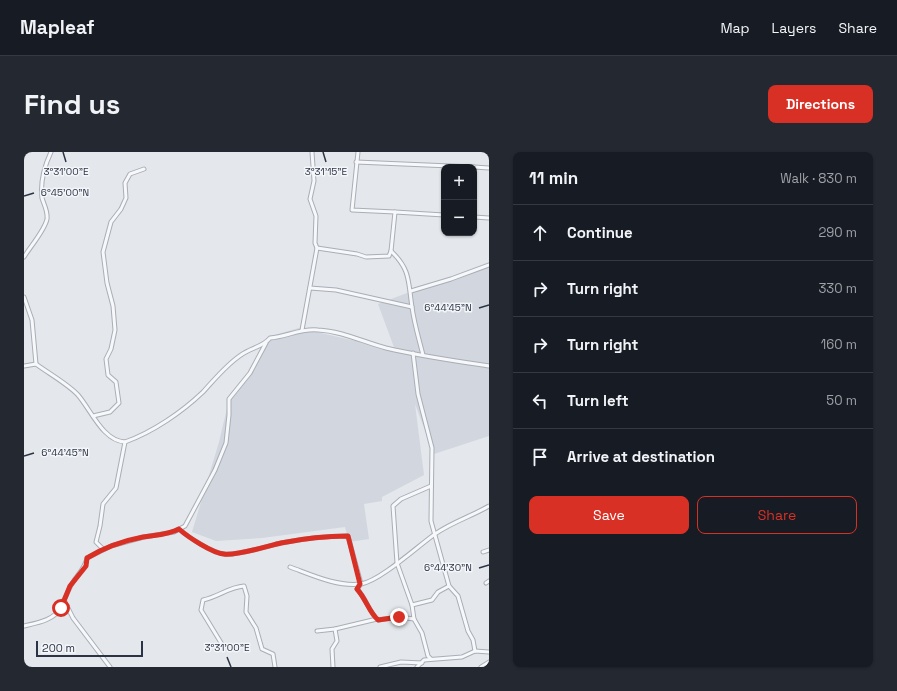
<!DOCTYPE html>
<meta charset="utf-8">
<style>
:root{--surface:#171b24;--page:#242831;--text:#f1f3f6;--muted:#9ea1a6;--line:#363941;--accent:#d93025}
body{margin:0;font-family:"Space Grotesk",sans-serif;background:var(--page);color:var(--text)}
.controls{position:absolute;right:12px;top:12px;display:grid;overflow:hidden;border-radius:8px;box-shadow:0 1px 3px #0004}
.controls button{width:36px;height:36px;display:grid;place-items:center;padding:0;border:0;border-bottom:1px solid var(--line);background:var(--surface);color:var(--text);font:20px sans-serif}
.scale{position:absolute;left:12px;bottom:10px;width:107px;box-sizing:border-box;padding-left:4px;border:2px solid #2b3445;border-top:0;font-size:11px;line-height:14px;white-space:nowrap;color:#2b3445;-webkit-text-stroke:3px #f4f6f9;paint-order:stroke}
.stop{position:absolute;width:12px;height:12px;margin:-9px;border:3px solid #d93025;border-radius:50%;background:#fff}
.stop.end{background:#d93025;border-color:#fff;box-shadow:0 1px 4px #0008}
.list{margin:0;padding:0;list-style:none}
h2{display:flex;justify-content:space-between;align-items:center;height:52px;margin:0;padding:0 16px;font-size:17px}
h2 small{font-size:13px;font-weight:400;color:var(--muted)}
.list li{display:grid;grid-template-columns:26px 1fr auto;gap:12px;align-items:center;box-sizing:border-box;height:56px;padding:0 16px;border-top:1px solid var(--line)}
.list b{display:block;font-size:15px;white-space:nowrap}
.list em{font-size:13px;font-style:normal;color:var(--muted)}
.actions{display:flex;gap:8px;padding:12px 16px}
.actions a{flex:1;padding:9px 0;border:1px solid var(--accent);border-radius:8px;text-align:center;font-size:14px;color:var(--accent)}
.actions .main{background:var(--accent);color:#fff}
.icon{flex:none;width:22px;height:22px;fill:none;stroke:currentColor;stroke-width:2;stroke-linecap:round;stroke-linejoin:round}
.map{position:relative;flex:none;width:465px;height:515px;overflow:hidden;border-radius:8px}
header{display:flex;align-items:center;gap:24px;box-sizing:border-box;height:56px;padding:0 20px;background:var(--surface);border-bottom:1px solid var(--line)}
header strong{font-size:19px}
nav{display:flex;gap:22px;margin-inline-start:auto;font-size:14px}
.intro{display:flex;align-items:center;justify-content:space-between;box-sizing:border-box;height:96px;padding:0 24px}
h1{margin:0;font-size:28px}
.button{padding:10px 18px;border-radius:8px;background:var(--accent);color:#fff;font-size:14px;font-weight:700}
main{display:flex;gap:24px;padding:0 24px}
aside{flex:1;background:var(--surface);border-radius:8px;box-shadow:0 1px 3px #0004}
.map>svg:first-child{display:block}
.built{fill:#d2d6de}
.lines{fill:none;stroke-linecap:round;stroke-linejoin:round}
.street-casing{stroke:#a9aeb7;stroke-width:5}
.street{stroke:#f7f8fa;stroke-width:3}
.route{stroke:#d93025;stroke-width:5}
.ticks{fill:none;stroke:#2b3445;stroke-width:1.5}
.ticks-label{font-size:10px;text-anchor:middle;fill:#2b3445;stroke:#f4f6f9;stroke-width:3;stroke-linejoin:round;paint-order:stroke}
</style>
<header>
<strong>Mapleaf</strong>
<nav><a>Map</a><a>Layers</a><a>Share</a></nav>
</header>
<div class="intro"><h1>Find us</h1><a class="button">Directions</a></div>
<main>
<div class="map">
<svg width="465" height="515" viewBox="0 0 465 515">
<rect width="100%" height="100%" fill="#e4e7ec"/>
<!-- built -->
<polygon class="built" points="465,110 465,284 410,302 391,252 400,323 358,345 358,349 340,352 345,387 325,390 321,375 238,386 192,389 168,380 195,290 205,248 224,226 242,188 251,183 275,176 371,198 354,152"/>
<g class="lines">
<defs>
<g id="street">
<polyline points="334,0 328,58 371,60"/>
<polyline points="332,10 450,15"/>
<polyline points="450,15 465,16"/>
<polyline points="450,65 465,66"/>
<polyline points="293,96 333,102 342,105 365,104 367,99"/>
<path d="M0,105c6,-10 21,-27 23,-38 1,-8 -3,-14 -5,-21 -2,-16 2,-31 9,-46"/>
<polyline points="286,136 312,138 388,155"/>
<polyline points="387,139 427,127 465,113"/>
<polyline points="0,145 8,168 12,212"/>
<polyline points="278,178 293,96 291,91 292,64 286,47 290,29 288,0"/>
<polyline points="389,201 394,242 408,296 407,369 425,434 434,444 444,479 449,488 451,499"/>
<path d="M399,203c-4,-16 -9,-32 -11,-48 -4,-25 -1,-37 -21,-56l4,-39 49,3"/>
<path d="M0,214l12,-2c12,9 32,20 42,31 13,15 25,46 47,47 28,-10 57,-30 78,-50 12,-13 23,-27 38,-37 9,-7 22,-8 29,-17 16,-1 31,-10 48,-8 24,1 45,12 68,18 34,8 69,13 103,18"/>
<polyline points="69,264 86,260 95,251 92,230 84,223 82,207 87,197 91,178 89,154 83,131 79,100 87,70 97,57 102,46 101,31 106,22 120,17"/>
<polyline points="407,334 377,347 369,354 373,411 388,453 390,467 398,481 404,504 407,507"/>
<path d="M155,377c9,8 33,24 45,25 12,2 44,-8 57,-11 20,-4 47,-7 67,-7l13,48 -4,5c9,9 12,23 21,31l21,-3 15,2"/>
<polyline points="79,397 72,390 76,374 79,352 92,336 101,290"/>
<polyline points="459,400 465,398"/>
<path d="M266,415c22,8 47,20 71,17 19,-3 57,-38 74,-50 17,-12 37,-18 54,-28"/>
<polyline points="462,431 465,429"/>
<polyline points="40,448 49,466 86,515"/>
<polyline points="388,453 408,448 414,440 425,434"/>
<path d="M0,474c13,-3 31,-6 37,-19 4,-8 7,-17 12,-25 5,-8 12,-14 14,-24l24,-12 33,-9 30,-5 11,-6 30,-56 11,-27 3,-28v-16l21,-26 16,-30"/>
<polyline points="293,479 311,477 353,467"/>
<path d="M199,494l-22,-36 2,-10c15,-3 26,-13 41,-14l3,10 -1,16 10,16 6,21 11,5 2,13"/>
<polyline points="309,515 308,497 313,489 311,477"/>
<polyline points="356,515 377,510 398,511"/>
<polyline points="393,515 400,508 438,505 451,499 465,500"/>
<polyline points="457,515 465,510"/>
</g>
</defs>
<!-- street casing -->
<use href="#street" class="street-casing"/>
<!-- street -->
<use href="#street" class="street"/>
</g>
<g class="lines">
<!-- route -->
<path class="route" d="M37,456l9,-22 16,-20 1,-8c18,-11 35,-17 56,-21 12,-2 25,-2 36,-8 9,8 33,24 45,25 12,2 44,-8 57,-11 20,-4 47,-7 67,-7l12,48 -3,5c9,10 12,23 21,31l21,-3"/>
</g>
<!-- ticks -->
<path class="ticks" d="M39,0l3,10M299,0l3,10M0,44l10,-3M455,156l10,-3M0,304l10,-3M455,416l10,-3M203,505l4,10"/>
<g class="ticks-label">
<text x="42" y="23">3°31'00"E</text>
<text x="302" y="23">3°31'15"E</text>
<text x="41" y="44">6°45'00"N</text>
<text x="424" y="159">6°44'45"N</text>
<text x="41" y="304">6°44'45"N</text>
<text x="424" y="419">6°44'30"N</text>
<text x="203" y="499">3°31'00"E</text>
</g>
</svg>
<div class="controls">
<button>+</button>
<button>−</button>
</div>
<div class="scale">200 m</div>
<div class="stop" style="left:37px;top:456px"></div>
<div class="stop end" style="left:375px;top:465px"></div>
</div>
<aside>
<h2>11 min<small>Walk · 830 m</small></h2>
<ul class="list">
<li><svg class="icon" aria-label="ahead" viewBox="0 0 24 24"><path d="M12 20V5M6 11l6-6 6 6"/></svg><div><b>Continue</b></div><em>290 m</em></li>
<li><svg class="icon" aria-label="right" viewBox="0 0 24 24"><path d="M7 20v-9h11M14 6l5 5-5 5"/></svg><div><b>Turn right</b></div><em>330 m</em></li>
<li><svg class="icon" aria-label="right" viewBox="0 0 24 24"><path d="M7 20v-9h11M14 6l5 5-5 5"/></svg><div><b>Turn right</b></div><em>160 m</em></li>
<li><svg class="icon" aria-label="left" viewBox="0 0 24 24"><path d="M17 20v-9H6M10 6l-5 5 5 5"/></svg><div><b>Turn left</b></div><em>50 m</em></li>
<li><svg class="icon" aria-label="arrive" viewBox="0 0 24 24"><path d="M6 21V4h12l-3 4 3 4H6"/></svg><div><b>Arrive at destination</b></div></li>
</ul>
<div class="actions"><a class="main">Save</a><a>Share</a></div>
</aside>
</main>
